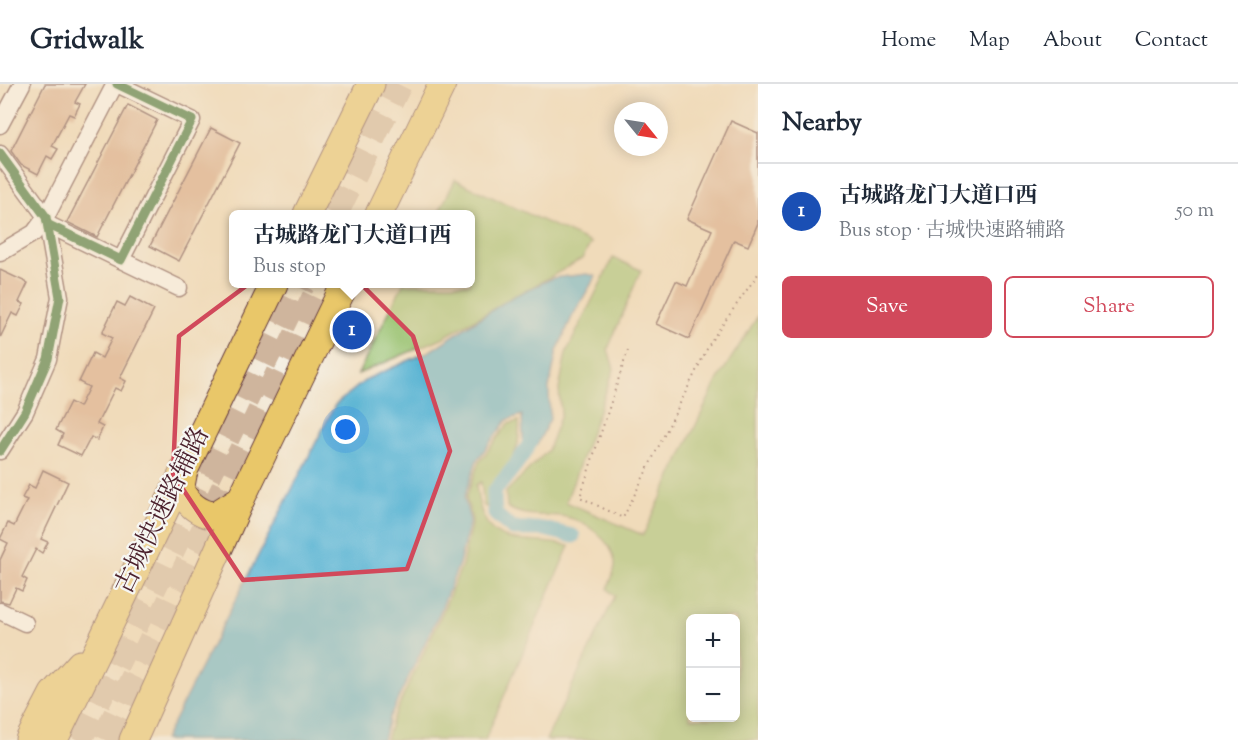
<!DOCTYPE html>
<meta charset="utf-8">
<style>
:root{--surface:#fff;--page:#f2f2f3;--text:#1f2937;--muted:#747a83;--line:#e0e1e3;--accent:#d1495b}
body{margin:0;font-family:"Sorts Mill Goudy","Noto Serif SC",serif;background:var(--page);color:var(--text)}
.controls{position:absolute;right:18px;bottom:18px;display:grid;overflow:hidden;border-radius:9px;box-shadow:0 3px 15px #0003}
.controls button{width:54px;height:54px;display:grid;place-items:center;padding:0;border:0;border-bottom:2px solid var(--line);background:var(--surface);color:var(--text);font:30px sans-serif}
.compass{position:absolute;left:614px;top:18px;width:54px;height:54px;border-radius:50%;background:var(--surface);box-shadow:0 3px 15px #0003;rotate:120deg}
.you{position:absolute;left:346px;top:346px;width:21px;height:21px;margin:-15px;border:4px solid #fff;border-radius:50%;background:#1a73e8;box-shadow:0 0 0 9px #1a73e833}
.badge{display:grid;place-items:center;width:39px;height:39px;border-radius:50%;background:var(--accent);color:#fff;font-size:20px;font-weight:700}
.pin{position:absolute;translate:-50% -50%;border:3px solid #fff;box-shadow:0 2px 6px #0006}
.popup{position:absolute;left:229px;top:126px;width:246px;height:78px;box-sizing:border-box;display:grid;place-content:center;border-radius:9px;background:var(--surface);filter:drop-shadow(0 2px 4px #0005);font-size:20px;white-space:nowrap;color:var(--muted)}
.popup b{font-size:22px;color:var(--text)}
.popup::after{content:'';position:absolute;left:50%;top:100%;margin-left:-12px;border:12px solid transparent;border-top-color:var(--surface)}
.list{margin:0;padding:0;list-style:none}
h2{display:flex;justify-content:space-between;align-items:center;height:78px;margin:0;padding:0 24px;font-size:26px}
h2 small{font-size:20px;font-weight:400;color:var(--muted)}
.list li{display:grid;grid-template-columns:39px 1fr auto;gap:18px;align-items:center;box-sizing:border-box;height:96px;padding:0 24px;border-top:2px solid var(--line)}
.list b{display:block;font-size:22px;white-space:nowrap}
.list p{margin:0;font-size:20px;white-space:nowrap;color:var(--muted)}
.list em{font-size:20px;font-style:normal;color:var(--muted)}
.actions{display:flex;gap:12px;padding:18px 24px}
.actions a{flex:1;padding:14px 0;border:2px solid var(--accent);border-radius:9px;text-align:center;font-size:21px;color:var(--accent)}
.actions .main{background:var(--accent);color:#fff}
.map{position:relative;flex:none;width:758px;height:656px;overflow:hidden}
header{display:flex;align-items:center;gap:36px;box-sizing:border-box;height:84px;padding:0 30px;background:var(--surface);border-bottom:2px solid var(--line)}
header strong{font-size:28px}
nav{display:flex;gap:33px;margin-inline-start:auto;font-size:21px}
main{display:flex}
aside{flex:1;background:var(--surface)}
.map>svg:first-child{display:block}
.green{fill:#98c16d;stroke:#71704c;stroke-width:1.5;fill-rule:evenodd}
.water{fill:#53b1d1;stroke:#4e687e;stroke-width:1.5}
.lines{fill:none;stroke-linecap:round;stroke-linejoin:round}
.canal{stroke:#53b1d1;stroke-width:15}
.building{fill:#d4a07f}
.trunk-tunnel{stroke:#cfb59d;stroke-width:28;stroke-dasharray:28 14;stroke-linecap:butt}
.minor-casing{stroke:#633b40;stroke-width:19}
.primary-casing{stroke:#633b40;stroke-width:29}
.path{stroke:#633b40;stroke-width:2;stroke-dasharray:1.5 4.5;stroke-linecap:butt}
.minor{stroke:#fff;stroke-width:16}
.primary{stroke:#e9c769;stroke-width:27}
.cycleway-casing{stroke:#f6f6f2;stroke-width:13}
.cycleway{stroke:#1b5e20;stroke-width:9}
.marked{fill:none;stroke:#d1495b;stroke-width:4.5;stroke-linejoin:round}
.labels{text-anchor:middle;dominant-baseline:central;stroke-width:4.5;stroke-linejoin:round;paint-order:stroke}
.street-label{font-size:26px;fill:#4a1f2b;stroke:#f6f6f2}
</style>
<header>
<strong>Gridwalk</strong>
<nav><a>Home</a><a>Map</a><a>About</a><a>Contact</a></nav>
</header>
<main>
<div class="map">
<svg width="758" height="656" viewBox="0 0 758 656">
<rect width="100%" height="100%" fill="#f6f6f2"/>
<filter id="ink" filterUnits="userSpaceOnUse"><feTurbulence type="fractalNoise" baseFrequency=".0167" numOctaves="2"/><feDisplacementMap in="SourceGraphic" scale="12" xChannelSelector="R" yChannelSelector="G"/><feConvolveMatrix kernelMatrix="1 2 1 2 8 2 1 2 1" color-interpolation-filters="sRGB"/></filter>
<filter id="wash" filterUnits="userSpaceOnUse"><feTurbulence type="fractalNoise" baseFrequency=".008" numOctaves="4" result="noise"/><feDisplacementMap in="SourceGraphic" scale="24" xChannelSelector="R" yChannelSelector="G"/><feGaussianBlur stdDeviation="1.35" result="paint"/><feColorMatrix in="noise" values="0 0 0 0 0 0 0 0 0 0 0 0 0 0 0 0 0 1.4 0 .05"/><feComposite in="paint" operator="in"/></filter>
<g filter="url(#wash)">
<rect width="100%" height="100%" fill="#f0dbba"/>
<!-- green -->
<g class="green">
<polygon points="455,96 591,159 582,175 442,254 358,290 403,200 470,200 470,130 438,130"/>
<path d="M613,174l28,12 -33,79 6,20 -48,133 77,33 75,-156 40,-63v424h-212l69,-144 -7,-7c2,-8 8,-19 7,-27 -3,-22 -30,-41 -49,-45 -22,-4 -39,2 -59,-10l-1,-15 42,-42 13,-36 -2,-25 7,-36zM736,534v100h-46v-100z"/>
<path d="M519,337c2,33 -9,43 -28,67v21l-7,-3 -3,-24 -5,3c8,72 43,49 93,61l-84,194h-99l6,-20 50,-107 20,-48 10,-45 -6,-22 13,-36 29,-38z"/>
</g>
<!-- water -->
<polygon class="water" points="587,190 596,192 572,233 557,267 549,304 550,335 537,361 523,355 522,331 507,336 477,376 464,414 470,436 459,480 440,528 389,634 383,656 164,656 335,321 367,295 430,267 512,213 553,194"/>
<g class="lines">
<!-- canal -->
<path class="canal" d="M536,339c-3,25 -27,50 -42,69l1,22 18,15h31l29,7"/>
</g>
<g id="blocks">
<!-- building -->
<g class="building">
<polygon points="45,0 85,0 75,18 80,20 74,32 69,30 52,62 58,65 52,75 47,72 38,90 21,81 11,67"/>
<polygon points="128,21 157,36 97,153 67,138"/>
<polygon points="731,37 758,49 758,139 748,162 734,156 689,255 656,240 676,197 687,202 712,146 687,135"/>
<polygon points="211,44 240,59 179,177 150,162"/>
<polygon points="0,186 28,199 19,218 24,220 18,232 12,229 0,254"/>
<polygon points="130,213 154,226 120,294 126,297 121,307 115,304 97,340 103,343 97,356 91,353 81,372 58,361 63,350 56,346 70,318 79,323 89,303 79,298 93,269 102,274 112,254 102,249 117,218 125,222"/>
<polygon points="43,386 68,398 41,455 48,458 42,469 36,465 22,493 27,496 22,507 16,504 9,519 0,517 0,476 8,459 0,455 8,439 14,442 27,416 22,414 29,401 35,404"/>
</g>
</g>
</g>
<g filter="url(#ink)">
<use href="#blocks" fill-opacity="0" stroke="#633b40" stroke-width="1.5"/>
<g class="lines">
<!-- trunk-tunnel -->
<g class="trunk-tunnel">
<polyline points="334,130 398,0"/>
<polyline points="78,656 301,200"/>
<polyline points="105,656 322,200"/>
</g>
<defs>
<g id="minor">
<polyline points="0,41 22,0"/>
<polyline points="0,70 46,133 60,213 48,275 25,328 0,367"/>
<polyline points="49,141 121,176 192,36 117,0"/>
<polyline points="0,169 34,149 46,133 115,0"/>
<polyline points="121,176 179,204"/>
<polyline points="0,527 25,539"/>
</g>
<g id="primary">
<polyline points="307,130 371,0"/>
<polyline points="379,130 442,0"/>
<path d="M184,386l-4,21c10,14 17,21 34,25l27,-17"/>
<polyline points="29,656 53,610 80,580"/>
<polyline points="54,656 274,200"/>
<polyline points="133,656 241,415 345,200"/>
</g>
</defs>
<!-- minor casing -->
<use href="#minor" class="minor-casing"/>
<!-- primary casing -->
<use href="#primary" class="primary-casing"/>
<!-- path -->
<polyline class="path" points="628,266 580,413 623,434 711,257 758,190"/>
<!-- minor -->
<use href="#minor" class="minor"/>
<!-- primary -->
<use href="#primary" class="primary"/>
<defs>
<g id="cycleway">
<polyline points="0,70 46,133 60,213 48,275 25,328 0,367"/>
<polyline points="49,141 121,176 192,36 117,0"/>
</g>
</defs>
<!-- cycleway casing -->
<use href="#cycleway" class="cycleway-casing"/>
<!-- cycleway -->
<use href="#cycleway" class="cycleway"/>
</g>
</g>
<!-- marked area -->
<path d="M0 0H758V656H0ZM313,152l100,100 37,115 -43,118 -164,11 -70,-106 6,-138z" fill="#f0dbba" fill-opacity=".55" fill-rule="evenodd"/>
<path class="marked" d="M313,152l100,100 37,115 -43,118 -164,11 -70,-106 6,-138z"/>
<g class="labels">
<!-- street labels -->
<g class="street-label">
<text transform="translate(163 427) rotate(-64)">古城快速路辅路</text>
</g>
</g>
</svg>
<div class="controls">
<button>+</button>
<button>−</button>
</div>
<svg class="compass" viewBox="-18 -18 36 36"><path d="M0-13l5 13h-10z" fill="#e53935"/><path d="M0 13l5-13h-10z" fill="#747a83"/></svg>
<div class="you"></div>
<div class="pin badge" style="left:352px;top:246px;background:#1a4fb4">1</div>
<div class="popup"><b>古城路龙门大道口西</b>Bus stop</div>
</div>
<aside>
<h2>Nearby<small></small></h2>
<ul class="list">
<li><span class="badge" style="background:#1a4fb4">1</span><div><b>古城路龙门大道口西</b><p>Bus stop · 古城快速路辅路</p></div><em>50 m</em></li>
</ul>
<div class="actions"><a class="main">Save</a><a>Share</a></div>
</aside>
</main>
